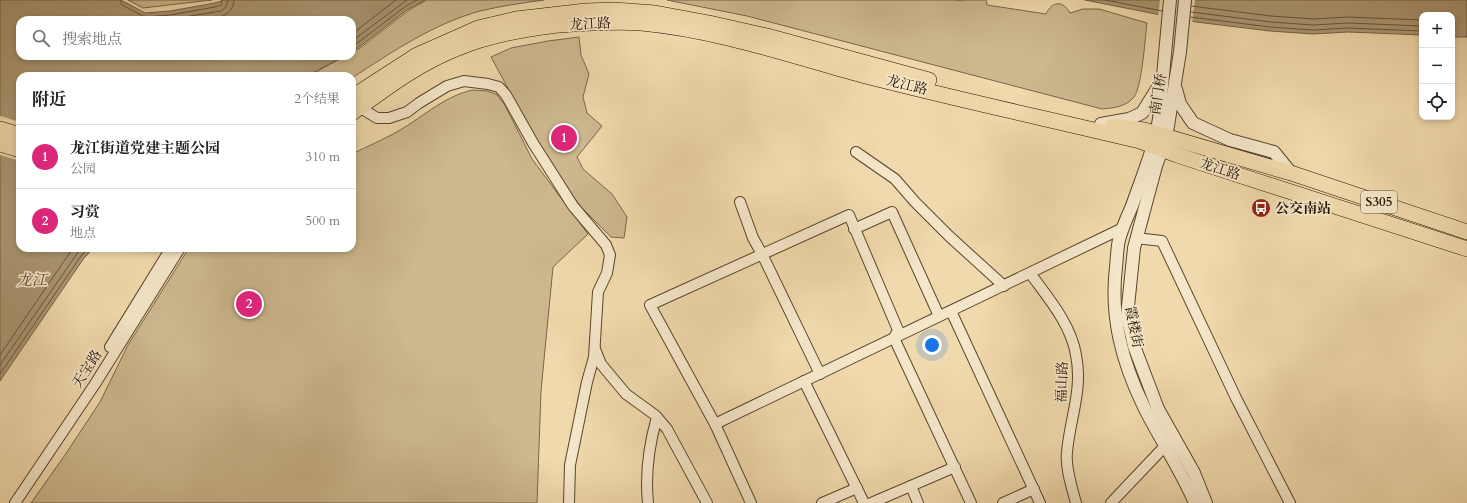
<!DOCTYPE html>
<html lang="zh">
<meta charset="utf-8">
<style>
:root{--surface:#fff;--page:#f6f6f6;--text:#222;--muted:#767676;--line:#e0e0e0;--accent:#db2777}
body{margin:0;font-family:Cardo,"Noto Serif SC",serif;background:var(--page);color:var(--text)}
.controls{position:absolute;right:12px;top:12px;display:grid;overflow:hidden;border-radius:8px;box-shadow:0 2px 6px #0003}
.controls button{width:36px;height:36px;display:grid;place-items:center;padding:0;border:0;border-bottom:1px solid var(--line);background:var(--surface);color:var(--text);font:20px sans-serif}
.you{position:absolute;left:932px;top:345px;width:14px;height:14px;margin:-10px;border:3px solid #fff;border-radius:50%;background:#1a73e8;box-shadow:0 0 0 6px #1a73e833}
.badge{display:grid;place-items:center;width:26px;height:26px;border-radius:50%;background:var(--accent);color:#fff;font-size:13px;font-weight:700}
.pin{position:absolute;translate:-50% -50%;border:2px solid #fff;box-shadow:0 1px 4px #0006}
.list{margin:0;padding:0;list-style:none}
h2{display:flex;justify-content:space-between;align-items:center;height:52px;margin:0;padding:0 16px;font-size:17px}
h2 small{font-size:13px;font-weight:400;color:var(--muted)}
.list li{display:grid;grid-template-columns:26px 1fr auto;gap:12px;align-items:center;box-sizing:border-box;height:64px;padding:0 16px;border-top:1px solid var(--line)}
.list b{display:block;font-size:15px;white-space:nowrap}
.list p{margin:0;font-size:13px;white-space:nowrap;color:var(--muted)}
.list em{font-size:13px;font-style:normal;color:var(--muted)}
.icon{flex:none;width:22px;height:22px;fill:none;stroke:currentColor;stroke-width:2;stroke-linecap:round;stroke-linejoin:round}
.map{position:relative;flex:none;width:1467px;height:503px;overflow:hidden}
.search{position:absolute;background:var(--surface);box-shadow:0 2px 6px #0003;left:16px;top:16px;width:340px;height:44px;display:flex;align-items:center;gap:10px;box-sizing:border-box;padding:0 14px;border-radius:12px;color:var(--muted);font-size:15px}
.panel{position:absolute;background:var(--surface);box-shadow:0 2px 6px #0003;left:16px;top:72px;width:340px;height:180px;border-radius:12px}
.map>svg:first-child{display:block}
.green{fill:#cdb88f;stroke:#796648}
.water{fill:#ab9672;stroke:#756244}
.pier{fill:#f0d9ac}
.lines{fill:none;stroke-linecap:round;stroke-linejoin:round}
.shore{stroke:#685539;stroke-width:1}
.minor-casing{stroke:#58452b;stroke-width:12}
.tertiary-casing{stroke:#58452b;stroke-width:14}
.primary-casing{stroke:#251400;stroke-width:16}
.minor{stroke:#f5e6c9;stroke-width:10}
.tertiary{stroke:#f5e6c9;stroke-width:12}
.primary{stroke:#f0d9ac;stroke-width:15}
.labels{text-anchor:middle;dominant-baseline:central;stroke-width:3.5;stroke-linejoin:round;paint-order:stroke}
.shield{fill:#f5e6c9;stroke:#63533c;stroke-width:1}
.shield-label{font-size:13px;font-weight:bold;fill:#251400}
.street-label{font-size:14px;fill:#251400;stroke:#f5e6c9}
.poi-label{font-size:14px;font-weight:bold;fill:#251400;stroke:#f5e6c9;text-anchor:start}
.water-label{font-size:15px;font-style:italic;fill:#5b482e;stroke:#f5e6c9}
</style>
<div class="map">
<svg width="1467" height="503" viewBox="0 0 1467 503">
<rect width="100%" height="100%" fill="#f0d9ac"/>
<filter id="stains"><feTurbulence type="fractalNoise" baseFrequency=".005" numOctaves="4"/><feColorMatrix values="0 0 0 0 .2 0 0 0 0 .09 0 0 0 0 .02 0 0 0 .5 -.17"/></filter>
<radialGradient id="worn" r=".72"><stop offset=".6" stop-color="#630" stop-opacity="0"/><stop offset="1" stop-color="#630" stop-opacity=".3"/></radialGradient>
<!-- green -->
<g class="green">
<polygon points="128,0 212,0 143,8"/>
<path d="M427,0h117c-22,3 -43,6 -64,11 -47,13 -88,41 -128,67v-2h-43l36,-20h7v-4l8,-4 49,-38z"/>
<path d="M667,0h288l7,1 1,-1h23l1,5 59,9c6,-13 17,-14 24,-1l13,-4h16l48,14c-2,16 -5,63 -13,74 -8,10 -21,11 -32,12l-355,-93z"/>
<polygon points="579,37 581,55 589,74 583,97 587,113 602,126 577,157 583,169 612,194 627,217 624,238 611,237 580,206 542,151 491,57 511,48 548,41"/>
<path d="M473,90l14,1 9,3 9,11 27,54 56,75 -35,33 -12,124 -4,112h-506l34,-48 35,-53 28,-57 61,-97h163v-94c14,-7 28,-13 41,-20 27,-14 50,-38 80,-44z"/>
</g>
<!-- water -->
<g class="water">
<polygon points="0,0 121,0 145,13 170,11 215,3 224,0 425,0 408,9 359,47 352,51 352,20 20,20 20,56 344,56 307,76 20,76 20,248 94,248 84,258 0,381"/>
<polygon points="1085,0 1467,0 1467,37 1452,37 1452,15 1422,15 1422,35 1348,32 1313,34 1270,31 1196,22"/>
</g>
<!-- pier -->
<g class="pier">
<polygon points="1160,0 1195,0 1192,24 1158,17"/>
<polygon points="0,116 20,122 20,161 0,155"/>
</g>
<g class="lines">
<!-- shore -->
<g class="shore">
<polyline points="120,0 122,5 145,17 170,15 215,7 221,5 222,0"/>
<polyline points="1105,0 1162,11"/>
<polyline points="1191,6 1271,16 1313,19 1348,17 1422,20"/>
<polyline points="1191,12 1271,22 1313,25 1348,23 1422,26"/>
<polyline points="1190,17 1270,27 1313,30 1348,28 1422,31"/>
<polyline points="166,20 221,11 226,7 228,0"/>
<path d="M204,20c13,-2 29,-3 30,-20"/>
<polyline points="352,34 396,0"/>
<polyline points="352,41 407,0"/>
<polyline points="352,47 406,6 417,0"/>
<polyline points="0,355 73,248"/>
<polyline points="0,365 81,248"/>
<polyline points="0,374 81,256 88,248"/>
</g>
<defs>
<g id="minor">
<polyline points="359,107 377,118 389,118 407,112 419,103 447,86 464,81 488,84 499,87 506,95 533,143 573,206 606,245 610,255 607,273 598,292 594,357 587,382 570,465 569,503"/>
<polyline points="856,152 895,179 915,202 949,236 1004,286"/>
<polyline points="740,202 753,238 762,254 820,374"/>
<polyline points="854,229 892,212 939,316"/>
<polyline points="1136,238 1162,241 1236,398 1290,503"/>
<path d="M1030,273c18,25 41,51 46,82 7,35 -6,63 -9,97 -2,15 5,36 9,51"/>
<polyline points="951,311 1040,503"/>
<polyline points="894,338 971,503"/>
<polyline points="110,347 171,248"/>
<polyline points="595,349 601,364 626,394 655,415 667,429 707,503"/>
<polyline points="804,381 864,503"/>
<polyline points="715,424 1123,228"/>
<polyline points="911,486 918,503"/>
<polyline points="15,503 95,384 180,248"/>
<path d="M648,503c-3,-29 1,-58 9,-86"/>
<polyline points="751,503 715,424 650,305 849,215 898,330 894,338"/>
<polyline points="822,503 857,488"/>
<polyline points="871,503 955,467"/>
<polyline points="1003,503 1034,489"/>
<polyline points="1111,503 1165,446"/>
</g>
<g id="tertiary">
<path d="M1170,0l-11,119c-5,30 -17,58 -27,87 -5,11 -10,22 -13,34 -2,8 -2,18 -3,27 -6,50 6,95 28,140 16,32 37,63 51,96"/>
<polyline points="1185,0 1180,52 1166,138 1156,166 1134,248 1127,316 1134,346 1158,409 1194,473 1206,503"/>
<polyline points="1176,89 1180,104 1193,123 1230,140 1274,152 1291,173"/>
<polyline points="1101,124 1129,119 1142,113 1162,81"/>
</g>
<g id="primary">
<polyline points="352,97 417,55 478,28 516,19 586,11 614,10 655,13 709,23 767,36 929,80"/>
<path d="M352,113c33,-24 67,-50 106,-65 31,-13 66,-19 100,-23 28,-2 55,-4 83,-2 76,7 148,32 221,52 93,24 186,44 278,66l37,14 290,94"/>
<polyline points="1113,126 1144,130 1291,173 1467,232"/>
<polyline points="0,129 20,135"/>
<polyline points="0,144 20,150"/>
</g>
</defs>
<!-- minor casing -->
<use href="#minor" class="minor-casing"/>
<!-- tertiary casing -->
<use href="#tertiary" class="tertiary-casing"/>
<!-- primary casing -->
<use href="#primary" class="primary-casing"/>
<!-- minor -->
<use href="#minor" class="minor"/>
<!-- tertiary -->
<use href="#tertiary" class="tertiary"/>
<!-- primary -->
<use href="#primary" class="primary"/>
</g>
<!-- icons -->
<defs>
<symbol id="bus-disc" viewBox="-11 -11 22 22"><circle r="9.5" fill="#8f2418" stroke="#f5e6c9"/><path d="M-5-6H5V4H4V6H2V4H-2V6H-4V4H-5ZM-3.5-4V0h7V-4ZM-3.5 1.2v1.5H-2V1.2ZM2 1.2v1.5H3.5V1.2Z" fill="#fff"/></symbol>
</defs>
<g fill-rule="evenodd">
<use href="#bus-disc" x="1250" y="197" width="22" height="22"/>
</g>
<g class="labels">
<!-- shield labels -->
<rect class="shield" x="1361" y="191" width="36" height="22" rx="3"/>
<g class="shield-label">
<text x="1379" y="202">S305</text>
</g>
<!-- street labels -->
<g class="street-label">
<text transform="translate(590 24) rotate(-3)">龙江路</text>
<text transform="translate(907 85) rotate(14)">龙江路</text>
<text transform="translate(1158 94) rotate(-81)">南门桥</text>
<text transform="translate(1220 169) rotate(18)">龙江路</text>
<text transform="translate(1134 327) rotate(79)">霞楼街</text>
<text transform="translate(87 369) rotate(-57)">天宝路</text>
<text transform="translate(1062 382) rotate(-88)">福山路</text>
</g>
<!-- poi labels -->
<g class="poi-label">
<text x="1275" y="208">公交南站</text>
</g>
<!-- water labels -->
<g class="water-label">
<text x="32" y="280">龙江</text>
</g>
</g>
<rect width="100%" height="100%" filter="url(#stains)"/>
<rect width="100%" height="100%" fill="url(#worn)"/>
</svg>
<div class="controls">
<button>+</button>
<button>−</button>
<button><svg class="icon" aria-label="locate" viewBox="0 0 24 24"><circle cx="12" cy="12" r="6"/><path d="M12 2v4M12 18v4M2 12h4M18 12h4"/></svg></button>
</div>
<div class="you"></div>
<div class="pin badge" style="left:564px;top:138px">1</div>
<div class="pin badge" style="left:249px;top:304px">2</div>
<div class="search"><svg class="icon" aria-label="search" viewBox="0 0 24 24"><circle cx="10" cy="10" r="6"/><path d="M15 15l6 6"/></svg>搜索地点</div>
<section class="panel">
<h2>附近<small>2个结果</small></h2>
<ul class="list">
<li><span class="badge">1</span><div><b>龙江街道党建主题公园</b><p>公园</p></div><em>310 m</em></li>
<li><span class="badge">2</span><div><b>习赏</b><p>地点</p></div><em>500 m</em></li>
</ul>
</section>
</div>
